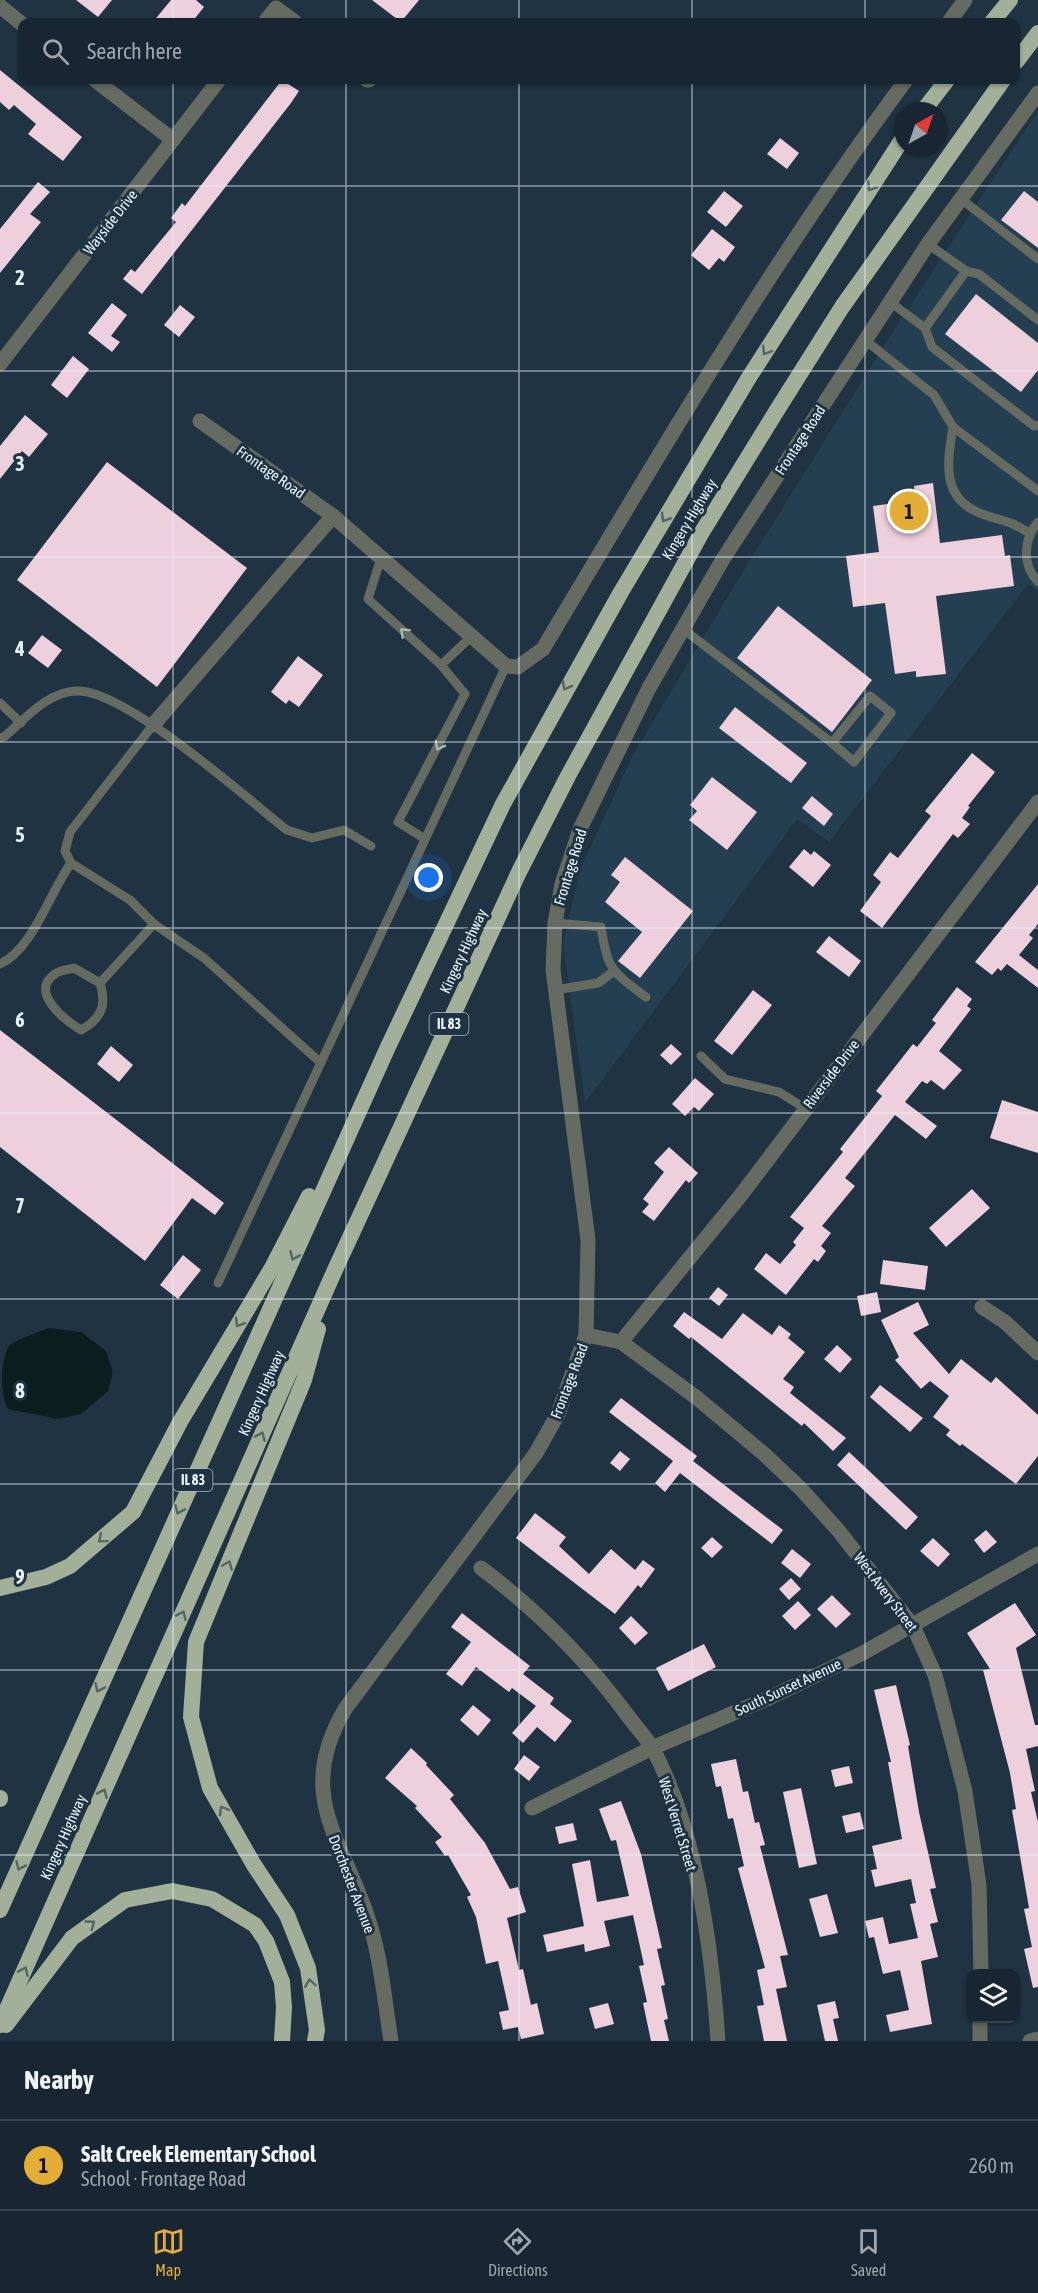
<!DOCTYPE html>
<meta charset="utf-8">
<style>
:root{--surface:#172632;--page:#24323e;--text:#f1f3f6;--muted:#9ea5ac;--line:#36434d;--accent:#e4ad35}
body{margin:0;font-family:"Asap Condensed",sans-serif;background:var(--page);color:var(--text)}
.controls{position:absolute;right:18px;bottom:18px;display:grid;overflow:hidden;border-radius:12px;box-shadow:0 2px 4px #0004}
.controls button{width:54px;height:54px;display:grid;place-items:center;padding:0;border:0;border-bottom:2px solid var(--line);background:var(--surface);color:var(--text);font:30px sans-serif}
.compass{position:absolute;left:894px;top:102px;width:54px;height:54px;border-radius:50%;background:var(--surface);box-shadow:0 2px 4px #0004;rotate:40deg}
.you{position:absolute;left:429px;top:878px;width:21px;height:21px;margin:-15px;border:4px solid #fff;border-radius:50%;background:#1a73e8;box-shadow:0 0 0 9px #1a73e833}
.badge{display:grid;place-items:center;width:39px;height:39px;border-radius:50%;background:var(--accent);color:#111;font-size:20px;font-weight:700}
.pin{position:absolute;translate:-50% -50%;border:3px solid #fff;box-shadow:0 2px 6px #0006}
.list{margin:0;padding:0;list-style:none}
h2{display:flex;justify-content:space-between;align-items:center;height:78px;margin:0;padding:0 24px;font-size:26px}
h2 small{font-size:20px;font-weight:400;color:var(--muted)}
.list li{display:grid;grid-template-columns:39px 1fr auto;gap:18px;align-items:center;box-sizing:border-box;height:90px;padding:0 24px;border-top:2px solid var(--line)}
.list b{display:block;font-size:22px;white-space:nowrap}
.list p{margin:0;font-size:20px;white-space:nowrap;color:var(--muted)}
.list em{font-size:20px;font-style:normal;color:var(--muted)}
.icon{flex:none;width:33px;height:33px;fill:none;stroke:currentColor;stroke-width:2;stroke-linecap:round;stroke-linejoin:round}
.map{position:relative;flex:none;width:1038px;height:2041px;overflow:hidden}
.search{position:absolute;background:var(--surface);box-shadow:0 2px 4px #0004;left:18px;right:18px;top:18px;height:66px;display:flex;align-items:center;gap:15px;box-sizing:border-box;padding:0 21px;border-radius:12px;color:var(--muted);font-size:22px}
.sheet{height:168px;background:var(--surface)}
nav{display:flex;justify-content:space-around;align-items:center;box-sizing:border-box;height:84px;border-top:2px solid var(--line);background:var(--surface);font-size:16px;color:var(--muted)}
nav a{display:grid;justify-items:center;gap:3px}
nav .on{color:var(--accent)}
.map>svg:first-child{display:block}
.built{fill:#243e52}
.water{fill:#0b1e1e}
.building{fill:#eecfdc}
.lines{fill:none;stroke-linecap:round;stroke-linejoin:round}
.service{stroke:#656b61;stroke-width:9}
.minor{stroke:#656b61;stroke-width:15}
.trunk{stroke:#a2b09a;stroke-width:16}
.oneway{stroke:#536565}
.oneway2{stroke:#acb6b7}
.grid{fill:none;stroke:#e6f3fd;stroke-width:1.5;stroke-opacity:0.55}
.labels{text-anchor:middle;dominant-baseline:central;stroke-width:6;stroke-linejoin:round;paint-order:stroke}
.shield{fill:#1f3342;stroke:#aab9c5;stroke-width:1.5}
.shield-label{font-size:14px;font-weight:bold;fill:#e6f3fd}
.street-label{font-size:15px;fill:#e6f3fd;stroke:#1f3342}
.grid-label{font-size:20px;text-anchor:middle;font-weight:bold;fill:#e6f3fd;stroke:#1f3342;stroke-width:6;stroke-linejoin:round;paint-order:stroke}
</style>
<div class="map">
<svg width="1038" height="2041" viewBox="0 0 1038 2041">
<rect width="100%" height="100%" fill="#1f3342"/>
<!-- built -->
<polygon class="built" points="1038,111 1038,591 1028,584 829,842 797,819 585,1103 563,943 581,867 633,755 745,568 888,339"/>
<!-- water -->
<path class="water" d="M48,1328l33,4 25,19 7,21 -5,19 -27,23 -23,5 -50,-10c-8,-16 -8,-48 1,-63 9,-8 27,-12 39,-18z"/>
<!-- building -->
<g class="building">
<polygon points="76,0 112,0 98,17"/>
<polygon points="171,0 196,0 204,7 192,22 153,22"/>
<polygon points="372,0 419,0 401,22"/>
<polygon points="0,70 82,137 63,161 28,134 36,124 14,105 9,110 0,102"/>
<polygon points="282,80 299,91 291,103 142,294 123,279 131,269 135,272 157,245 176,222 171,218 182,203 185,206"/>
<polygon points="780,138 799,153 787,169 767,154"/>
<polygon points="38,182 50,192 30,214 41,222 0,273 0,229"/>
<polygon points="724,191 743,206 726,227 707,212"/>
<polygon points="1024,191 1038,202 1038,248 1001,220"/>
<polygon points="712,229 735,247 724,262 719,258 709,270 691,255"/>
<polygon points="976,294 1038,343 1038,370 1021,392 945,334"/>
<polygon points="112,303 127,315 111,336 120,342 112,352 88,333"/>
<polygon points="180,305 195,317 179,337 164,325"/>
<polygon points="73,356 89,369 67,398 51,385"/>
<polygon points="25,415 48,434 29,457 22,451 0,479 0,446"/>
<polygon points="107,462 247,568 157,687 17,580"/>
<polygon points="933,483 940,543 1002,535 1005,556 1010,555 1014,586 936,596 946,674 916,677 916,671 895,674 885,603 853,607 846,556 879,552 873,506 916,500 914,486"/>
<polygon points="778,606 872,680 832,732 737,658"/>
<polygon points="42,635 62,650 48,668 28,653"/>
<polygon points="298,656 323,675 299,707 289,700 286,704 271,692"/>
<polygon points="735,707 807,763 791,783 719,728"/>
<polygon points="972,753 995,772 968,806 970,807 962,818 970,824 958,838 953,834 882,928 860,911 881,882 873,875 890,852 898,858 931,816 925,811"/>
<polygon points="712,777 757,812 727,850 689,820 697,811 690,805"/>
<polygon points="812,796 833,814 824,826 802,808"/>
<polygon points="804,849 811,855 814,851 831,865 813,887 789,867"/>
<polygon points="625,857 693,911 640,978 618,961 642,932 605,902 620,882 611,875"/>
<polygon points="1038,884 1038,924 1029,935 1033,938 1019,955 1038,970 1038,988 1007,964 1001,971 998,968 992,975 975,962"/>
<polygon points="829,936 861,961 849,977 816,952"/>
<polygon points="957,987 972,999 967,1006 971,1009 939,1051 962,1070 944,1090 931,1080 927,1084 922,1081 905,1102 937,1126 926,1139 895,1115 845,1178 855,1186 822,1226 831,1233 821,1246 826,1251 818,1262 814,1259 786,1295 754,1269 766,1253 780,1264 796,1245 793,1242 804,1228 790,1217 843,1152 840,1149 882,1096 876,1091 913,1044 917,1047 936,1023 932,1020"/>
<polygon points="753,990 772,1005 732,1055 714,1041"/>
<polygon points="0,1030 224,1203 215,1215 192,1198 145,1261 0,1147"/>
<polygon points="671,1044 682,1054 671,1065 660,1055"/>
<polygon points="111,1046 133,1065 119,1082 97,1064"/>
<polygon points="695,1078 714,1094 699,1111 694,1107 685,1116 672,1104"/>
<polygon points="1002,1100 1038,1112 1038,1153 990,1138"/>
<polygon points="669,1147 698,1173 689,1183 686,1180 654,1221 642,1212 649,1204 643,1199 664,1172 654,1163"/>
<polygon points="972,1189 990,1208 946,1247 929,1228"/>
<polygon points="183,1255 201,1270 178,1299 160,1285"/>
<polygon points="883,1260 928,1266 925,1290 880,1284"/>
<polygon points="718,1287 728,1295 719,1306 709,1298"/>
<polygon points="877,1292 881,1312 861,1316 857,1296"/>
<polygon points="918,1302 929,1325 913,1333 949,1374 961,1359 991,1383 996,1377 1038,1415 1038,1456 1016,1484 962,1444 960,1446 946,1435 950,1430 933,1417 949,1396 930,1381 921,1389 895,1360 899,1357 881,1320"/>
<polygon points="684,1312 722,1339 743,1313 772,1335 779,1325 791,1334 788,1338 805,1352 783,1379 794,1387 790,1393 846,1438 833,1451 804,1423 802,1426 691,1337 689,1339 673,1326"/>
<polygon points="837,1345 852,1359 840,1373 824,1359"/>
<polygon points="880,1385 923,1418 910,1432 870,1397"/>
<polygon points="621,1398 697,1456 693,1461 783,1530 772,1544 680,1473 665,1492 655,1483 673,1461 609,1412"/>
<polygon points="620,1451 630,1459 620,1471 610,1463"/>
<polygon points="849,1452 918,1517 906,1530 837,1465"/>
<polygon points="535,1513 566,1537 559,1546 589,1574 611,1549 635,1570 643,1560 655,1569 641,1588 638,1585 615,1614 516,1538"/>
<polygon points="986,1530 997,1542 984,1553 974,1540"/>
<polygon points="712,1537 723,1547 712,1558 701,1548"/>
<polygon points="933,1538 950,1554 938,1567 920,1551"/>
<polygon points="792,1549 811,1564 800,1578 781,1563"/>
<polygon points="791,1578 801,1589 789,1600 779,1589"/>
<polygon points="832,1595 851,1614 836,1628 817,1609"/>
<polygon points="798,1601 811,1615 795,1630 782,1616"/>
<polygon points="1015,1603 1036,1635 1016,1648 1035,1725 1038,1725 1038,1746 1026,1749 1035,1791 1031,1792 1038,1822 1038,1987 1033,1988 1024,1949 1032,1947 1024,1909 1029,1908 1012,1810 1016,1809 1010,1773 983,1670 990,1669 967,1633"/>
<polygon points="462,1613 530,1666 523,1674 554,1698 550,1704 572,1721 555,1742 537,1727 523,1743 512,1733 536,1706 512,1688 509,1692 476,1667 462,1686 446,1674 471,1642 451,1627"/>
<polygon points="631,1616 648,1633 635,1645 619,1628"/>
<polygon points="704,1644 716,1667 668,1691 656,1668"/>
<polygon points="896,1685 910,1745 908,1746 919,1812 936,1888 930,1889 938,1922 930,1924 938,1957 921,1961 932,2024 890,2032 886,2015 909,2010 900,1970 883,1974 874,1937 869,1938 865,1921 883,1917 889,1944 918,1938 910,1904 916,1903 911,1879 875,1887 871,1870 877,1869 872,1846 902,1839 888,1762 891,1762 874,1690"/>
<polygon points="473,1705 491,1720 478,1736 460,1720"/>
<polygon points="411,1748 427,1763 426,1765 454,1795 450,1799 485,1843 510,1889 518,1887 526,1912 507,1918 519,1970 523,1969 531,2005 537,2003 544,2034 521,2039 518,2027 503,2030 499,2012 509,2010 498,1961 486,1964 476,1917 467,1897 471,1895 448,1855 445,1856 435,1842 442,1837 415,1808 417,1806 385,1778"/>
<polygon points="524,1755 540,1767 529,1781 514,1769"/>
<polygon points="736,1759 743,1792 748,1791 755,1823 759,1822 765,1845 760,1846 788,1955 780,1956 787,1987 776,1989 787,2041 764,2041 757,2006 764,2005 757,1970 765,1968 738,1868 744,1866 733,1818 728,1819 721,1786 716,1787 711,1764"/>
<polygon points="849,1766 853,1783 835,1787 831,1770"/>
<polygon points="801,1788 817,1864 799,1868 783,1792"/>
<polygon points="621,1801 641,1854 662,1948 657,1949 665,1985 661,1986 668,2019 664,2020 669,2041 651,2041 643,2003 647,2002 639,1966 644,1965 633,1915 604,1921 610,1946 585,1952 584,1944 547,1952 543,1935 584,1926 572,1864 590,1860 597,1902 629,1896 616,1840 611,1841 599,1809"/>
<polygon points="860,1812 864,1829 846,1833 842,1816"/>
<polygon points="573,1823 577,1840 559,1844 555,1827"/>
<polygon points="827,1894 838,1933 820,1937 809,1899"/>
<polygon points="835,2001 839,2018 833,2019 838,2041 825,2041 817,2005"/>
<polygon points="608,2003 614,2024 595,2029 589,2008"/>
</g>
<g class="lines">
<!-- service -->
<g class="service">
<polyline points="961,199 1038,259"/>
<polyline points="928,244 966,271 979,274 1038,320"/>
<polyline points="890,302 925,328 932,347 1034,426 1038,425"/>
<polyline points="925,328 966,271"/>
<polyline points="865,340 934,395 953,427 1038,491"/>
<path d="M953,427c-6,36 -12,72 29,87 21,8 26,5 47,19"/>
<path d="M1038,522c-15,18 -16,43 0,60"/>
<polyline points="381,558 368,599 441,665 465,694 398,822 425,839"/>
<polyline points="683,629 832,743 870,696 891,713 854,762 832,743"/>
<polyline points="441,665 472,636"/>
<polyline points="0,703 21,723"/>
<polyline points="153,725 70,832 65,851 71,863 130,900 154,924"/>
<path d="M0,738l4,-1c21,-18 46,-48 76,-46 50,3 165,106 207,139l25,8 32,-8 27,16"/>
<path d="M555,923l46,4c7,43 10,44 45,70"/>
<path d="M0,964c33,-15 50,-72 71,-101"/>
<path d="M100,983l-26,-15c-6,2 -15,2 -19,6 -27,18 11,47 26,56 20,-11 26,-24 19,-47l54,-59 50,34 117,105"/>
<polyline points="555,990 598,983 613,972"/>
<polyline points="701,1056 725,1079 779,1092 806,1109"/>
<polyline points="218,1283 506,666"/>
</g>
<!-- minor -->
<g class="minor">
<polyline points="0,6 22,24"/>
<polyline points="265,22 276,8 295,22"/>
<polyline points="949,22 965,0"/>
<polyline points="95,80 173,140"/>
<polyline points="367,80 369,80"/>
<polyline points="0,364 219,80"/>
<path d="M200,421l133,95 173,150 12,1 25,-18c115,-193 229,-388 363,-569"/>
<polyline points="153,725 333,516"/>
<polyline points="982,1307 1005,1322 1038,1353"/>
<polyline points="586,1335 621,1342 697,1398 764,1454 801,1489 838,1530 913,1626 935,1675 965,1791 979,1885 981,1974"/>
<polyline points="621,1342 741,1195 1038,802"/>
<path d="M481,1568c57,43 105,91 147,148 8,11 18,21 25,33 43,81 59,201 65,292"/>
<polyline points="532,1808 652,1748 771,1697 863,1653 1038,1554"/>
<path d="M391,2041c-6,-37 -9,-76 -20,-113 -24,-85 -79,-129 -26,-219l191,-256 22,-39 28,-79 2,-95 -35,-270 2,-47 7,-39 18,-55 69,-141 74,-129 205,-315 110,-151"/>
<polyline points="980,2041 980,2018"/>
<polyline points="1030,2041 1038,2039"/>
</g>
<!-- trunk -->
<g class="trunk">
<polyline points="992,22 1010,0"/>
<polyline points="1016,62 1038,33"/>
<polyline points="923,111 947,80"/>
<polyline points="0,1588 46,1577 70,1566 133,1512 180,1422 273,1266 309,1196"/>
<polyline points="0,1798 0,1799"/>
<polyline points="0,1910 387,1049 503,804 621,592 748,379 903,138"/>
<polyline points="0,2025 334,1272 519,872 568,776 702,532 779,407 842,307 1003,80"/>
<polyline points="6,2025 72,1938 125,1900 172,1891 212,1899 255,1925 266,1941 282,1982 284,2007 282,2041"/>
<polyline points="315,2041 317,2030 308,1968 287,1915 254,1865 210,1788 191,1717 196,1642 304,1380 318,1329"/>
</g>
</g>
<!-- one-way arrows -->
<defs><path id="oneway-chevron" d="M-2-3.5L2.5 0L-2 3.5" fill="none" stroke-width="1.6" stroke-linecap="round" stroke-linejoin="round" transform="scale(1.5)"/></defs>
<g class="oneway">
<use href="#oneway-chevron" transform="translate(871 187) rotate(124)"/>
<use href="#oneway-chevron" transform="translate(766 351) rotate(122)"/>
<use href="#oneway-chevron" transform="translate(665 518) rotate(121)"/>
<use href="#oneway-chevron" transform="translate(566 686) rotate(119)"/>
<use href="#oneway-chevron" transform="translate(294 1256) rotate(114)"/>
<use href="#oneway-chevron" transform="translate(239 1323) rotate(121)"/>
<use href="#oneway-chevron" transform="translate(261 1436) rotate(-66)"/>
<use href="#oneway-chevron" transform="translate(179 1510) rotate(114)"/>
<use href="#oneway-chevron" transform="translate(102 1539) rotate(140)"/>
<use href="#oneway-chevron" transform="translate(228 1565) rotate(-68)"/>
<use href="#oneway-chevron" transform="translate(182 1615) rotate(-66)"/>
<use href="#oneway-chevron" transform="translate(99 1688) rotate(114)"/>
<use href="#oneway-chevron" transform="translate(103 1793) rotate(-66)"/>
<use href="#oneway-chevron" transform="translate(223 1810) rotate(-120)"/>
<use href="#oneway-chevron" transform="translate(20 1866) rotate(114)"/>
<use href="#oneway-chevron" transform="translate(91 1924) rotate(-36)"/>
<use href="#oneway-chevron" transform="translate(24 1971) rotate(-66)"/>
<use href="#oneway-chevron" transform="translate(310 1983) rotate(-98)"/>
</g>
<g class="oneway2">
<use href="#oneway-chevron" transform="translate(404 632) rotate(-138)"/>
<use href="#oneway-chevron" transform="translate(439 746) rotate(118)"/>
</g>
<!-- grid -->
<path class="grid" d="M173,0v22M346,0v22M519,0v22M692,0v22M865,0v22M173,80v1961M346,80v1961M519,80v1961M692,80v1961M865,80v1961M0,186h1038M0,371h1038M0,557h1038M0,742h1038M0,928h1038M0,1113h1038M0,1299h1038M0,1484h1038M0,1670h1038M0,1855h1038"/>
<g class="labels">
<!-- shield labels -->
<g class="shield">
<rect x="429.5" y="1013" width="39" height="22" rx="4.5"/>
<rect x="173.5" y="1469" width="39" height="22" rx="4.5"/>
</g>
<g class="shield-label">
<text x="449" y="1024">IL 83</text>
<text x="193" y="1480">IL 83</text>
</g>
<!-- street labels -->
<g class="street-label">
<text transform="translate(110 222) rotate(-52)">Wayside Drive</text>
<text transform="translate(800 440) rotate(-57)">Frontage Road</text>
<text transform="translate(271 472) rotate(35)">Frontage Road</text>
<text transform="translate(689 519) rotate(-59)">Kingery Highway</text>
<text transform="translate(570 867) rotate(-73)">Frontage Road</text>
<text transform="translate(463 951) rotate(-65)">Kingery Highway</text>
<text transform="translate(831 1074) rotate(-53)">Riverside Drive</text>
<text transform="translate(569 1381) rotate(-69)">Frontage Road</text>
<text transform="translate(261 1393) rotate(-66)">Kingery Highway</text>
<text transform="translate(886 1592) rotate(53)">West Avery Street</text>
<text transform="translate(788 1687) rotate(-25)">South Sunset Avenue</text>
<text transform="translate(678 1824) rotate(73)">West Verret Street</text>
<text transform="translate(63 1837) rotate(-66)">Kingery Highway</text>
<text transform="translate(352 1884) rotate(69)">Dorchester Avenue</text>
</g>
</g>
<g class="grid-label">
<text x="20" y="285">2</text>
<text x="20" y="471">3</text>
<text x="20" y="656">4</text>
<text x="20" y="842">5</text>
<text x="20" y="1027">6</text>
<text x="20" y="1213">7</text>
<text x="20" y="1398">8</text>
<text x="20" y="1584">9</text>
</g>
</svg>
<div class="controls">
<button><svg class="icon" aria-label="layers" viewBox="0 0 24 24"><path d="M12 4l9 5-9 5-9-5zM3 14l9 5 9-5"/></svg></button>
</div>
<svg class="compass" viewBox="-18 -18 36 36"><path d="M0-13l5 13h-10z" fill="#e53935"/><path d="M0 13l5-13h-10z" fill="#9ea5ac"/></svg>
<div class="you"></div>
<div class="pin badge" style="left:909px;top:511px">1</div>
<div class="search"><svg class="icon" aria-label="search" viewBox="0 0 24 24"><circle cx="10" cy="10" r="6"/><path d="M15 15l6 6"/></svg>Search here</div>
</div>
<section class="sheet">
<h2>Nearby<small></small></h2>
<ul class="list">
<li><span class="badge">1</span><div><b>Salt Creek Elementary School</b><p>School · Frontage Road</p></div><em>260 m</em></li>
</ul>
</section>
<nav>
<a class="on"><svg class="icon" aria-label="map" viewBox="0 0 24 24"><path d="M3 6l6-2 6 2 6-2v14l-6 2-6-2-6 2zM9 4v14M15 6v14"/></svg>Map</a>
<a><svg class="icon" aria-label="directions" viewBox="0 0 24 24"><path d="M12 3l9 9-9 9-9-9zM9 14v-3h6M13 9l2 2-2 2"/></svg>Directions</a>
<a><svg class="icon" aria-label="saved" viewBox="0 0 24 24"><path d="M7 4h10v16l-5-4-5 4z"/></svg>Saved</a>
</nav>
